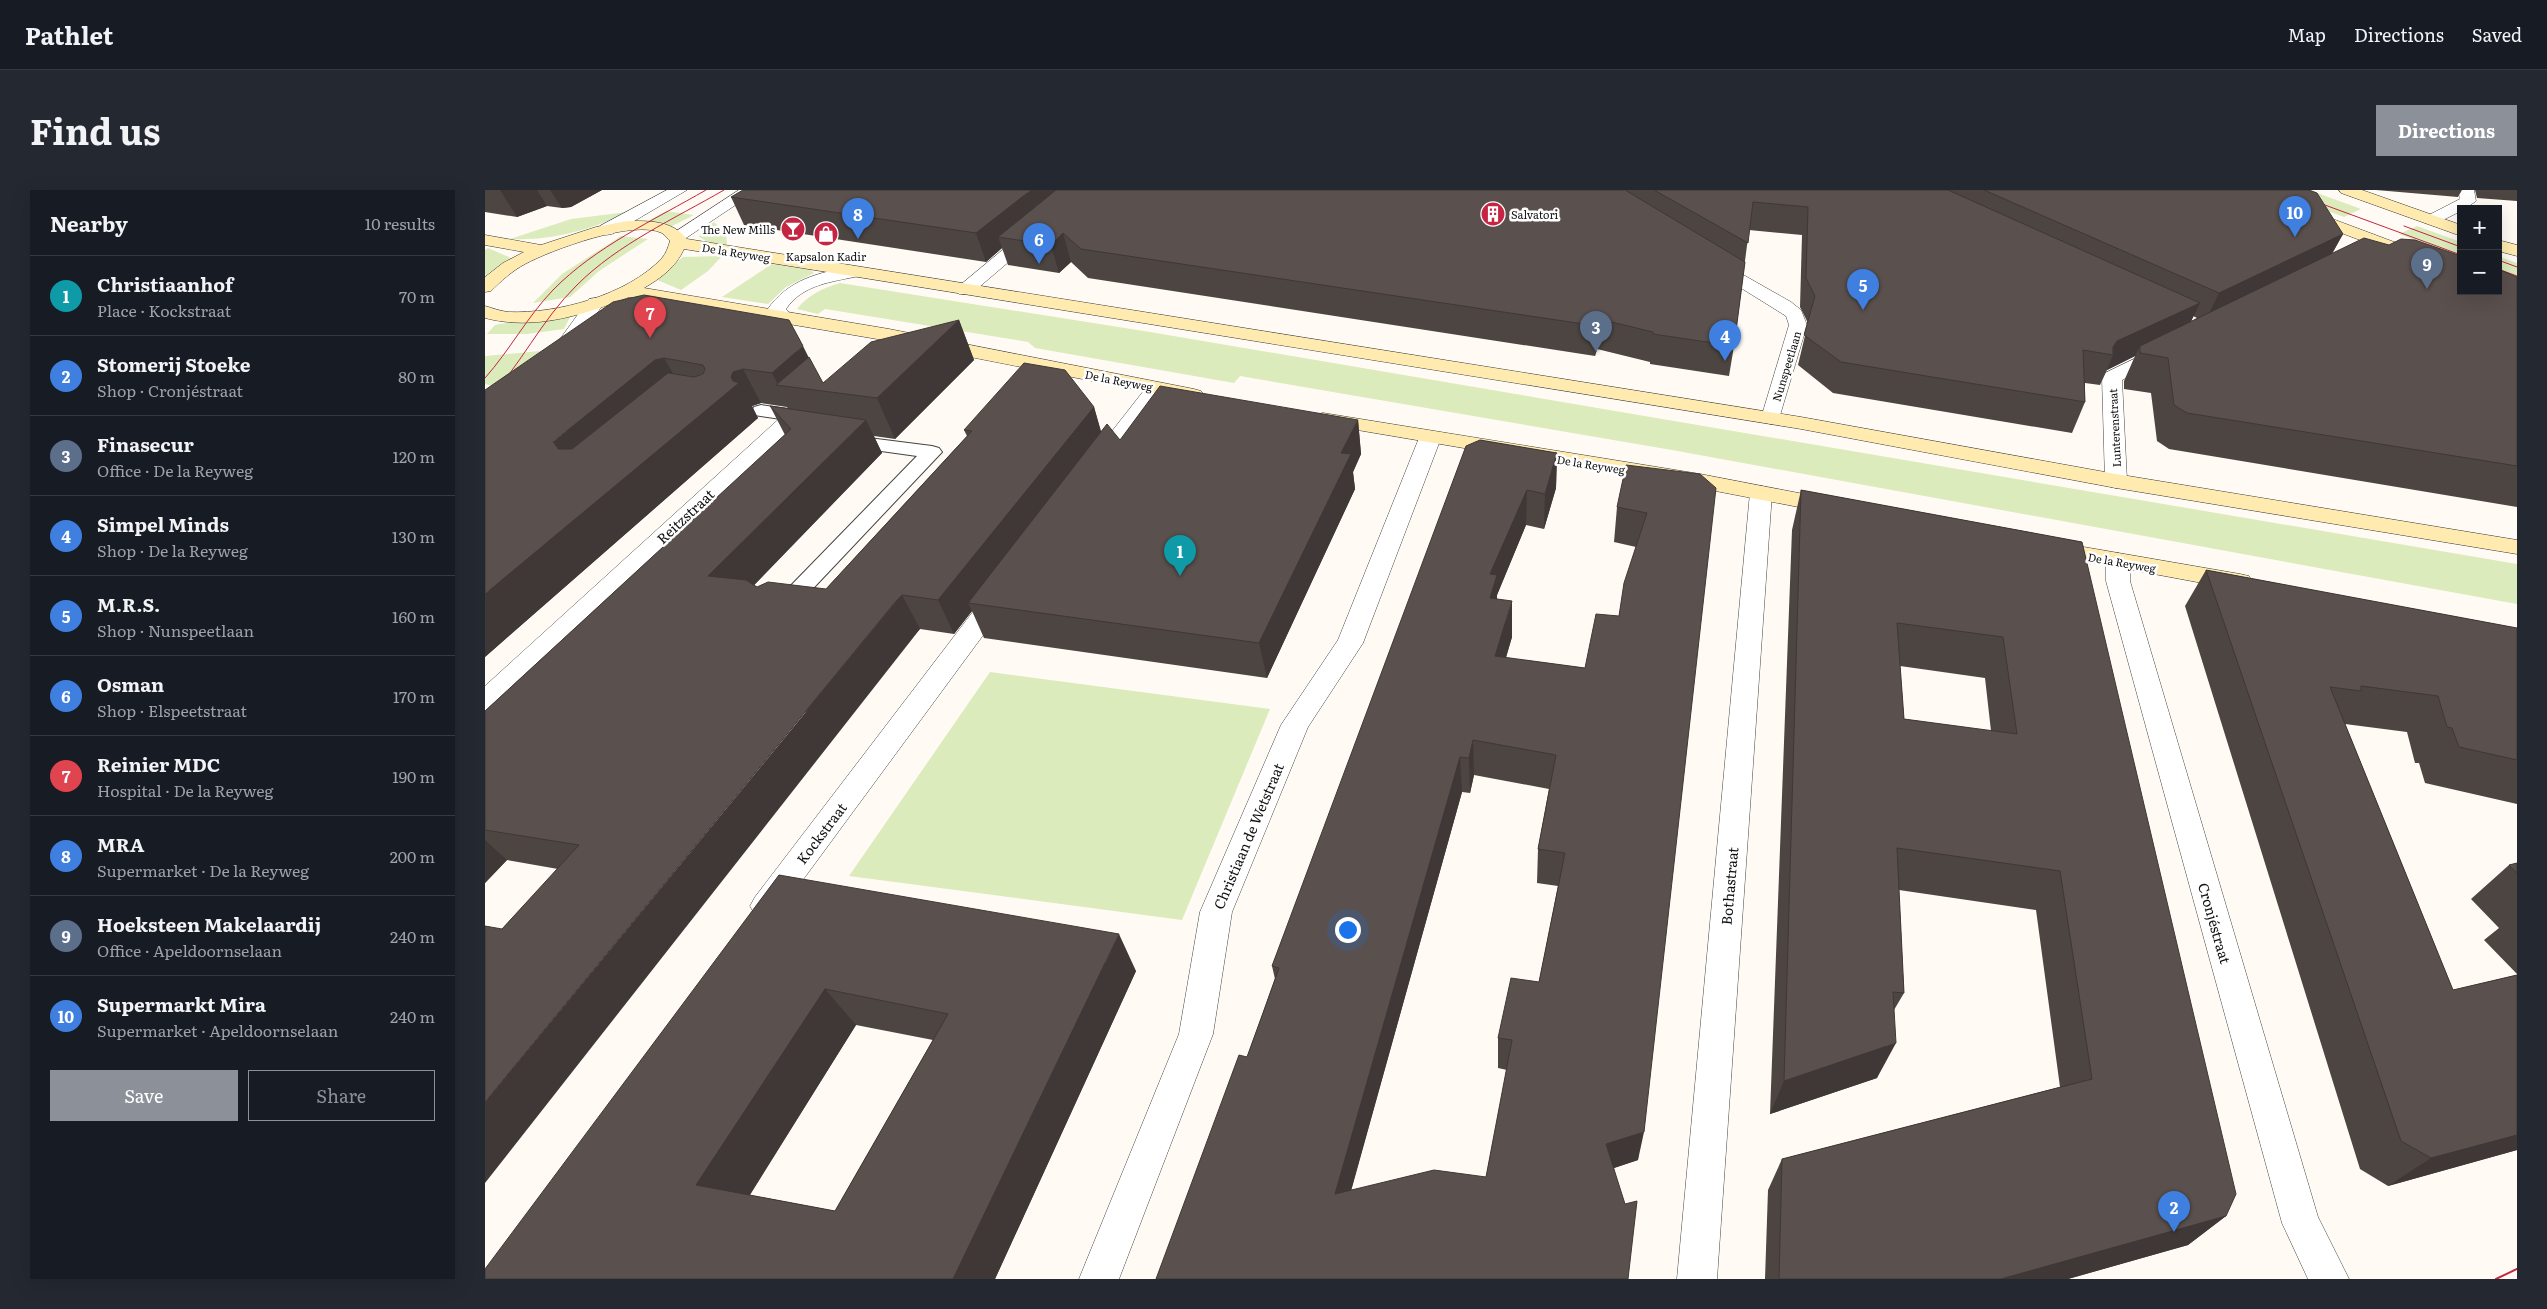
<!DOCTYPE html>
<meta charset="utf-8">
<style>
:root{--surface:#171b24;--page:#242831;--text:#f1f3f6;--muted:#9ea1a6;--line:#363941;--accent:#8c9099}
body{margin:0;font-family:Literata,serif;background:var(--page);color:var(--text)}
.controls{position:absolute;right:15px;top:15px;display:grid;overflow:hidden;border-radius:0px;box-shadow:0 5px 20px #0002}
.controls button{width:45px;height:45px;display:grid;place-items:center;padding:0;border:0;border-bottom:1px solid var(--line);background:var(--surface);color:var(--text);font:25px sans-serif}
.you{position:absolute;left:862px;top:739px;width:18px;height:18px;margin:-12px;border:4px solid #fff;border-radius:50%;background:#1a73e8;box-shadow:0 0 0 8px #1a73e833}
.badge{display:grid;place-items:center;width:32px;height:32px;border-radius:50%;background:var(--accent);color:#fff;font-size:16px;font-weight:700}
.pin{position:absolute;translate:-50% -41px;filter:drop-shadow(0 1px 2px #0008)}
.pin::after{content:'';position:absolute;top:26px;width:18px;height:15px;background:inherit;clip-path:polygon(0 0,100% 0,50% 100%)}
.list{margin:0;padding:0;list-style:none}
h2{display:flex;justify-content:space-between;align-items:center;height:65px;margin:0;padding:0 20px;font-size:21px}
h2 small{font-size:16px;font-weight:400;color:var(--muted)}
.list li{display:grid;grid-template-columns:32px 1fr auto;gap:15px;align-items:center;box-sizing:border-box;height:80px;padding:0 20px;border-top:1px solid var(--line)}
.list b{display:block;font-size:19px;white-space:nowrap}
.list p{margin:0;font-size:16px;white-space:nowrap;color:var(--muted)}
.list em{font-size:16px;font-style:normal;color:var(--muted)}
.actions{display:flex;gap:10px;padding:15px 20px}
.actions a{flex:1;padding:11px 0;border:1px solid var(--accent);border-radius:0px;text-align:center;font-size:18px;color:var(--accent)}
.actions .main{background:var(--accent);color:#fff}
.map{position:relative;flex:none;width:2032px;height:1089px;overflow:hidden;border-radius:0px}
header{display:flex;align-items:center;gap:30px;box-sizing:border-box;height:70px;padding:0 25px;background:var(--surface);border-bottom:1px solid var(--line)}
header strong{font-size:24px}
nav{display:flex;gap:28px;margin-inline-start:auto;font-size:18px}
.intro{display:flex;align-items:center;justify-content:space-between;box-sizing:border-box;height:120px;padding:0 30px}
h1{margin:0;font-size:35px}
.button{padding:12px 22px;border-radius:0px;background:var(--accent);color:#fff;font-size:18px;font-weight:700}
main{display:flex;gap:30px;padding:0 30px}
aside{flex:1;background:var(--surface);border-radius:0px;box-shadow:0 5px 20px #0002}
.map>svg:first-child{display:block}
.green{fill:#dbebbc}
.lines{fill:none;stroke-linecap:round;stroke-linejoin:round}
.lane-casing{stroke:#444;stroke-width:2}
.street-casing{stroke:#444;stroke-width:1}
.secondary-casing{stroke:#333;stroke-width:1}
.lane{fill:#fff;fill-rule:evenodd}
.street{fill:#fff;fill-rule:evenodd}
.secondary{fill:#ffebaf;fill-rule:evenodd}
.tram-far1{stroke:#c52542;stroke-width:1}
.tram{stroke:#c52542;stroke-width:2}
.wall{fill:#4d4542;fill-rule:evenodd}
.shaded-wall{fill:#3f3836}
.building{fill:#5a504d;stroke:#3f3836;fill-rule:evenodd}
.labels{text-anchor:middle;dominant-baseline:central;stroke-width:5;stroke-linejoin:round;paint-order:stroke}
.far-poi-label{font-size:11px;fill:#111;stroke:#fff;text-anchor:start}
.far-street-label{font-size:11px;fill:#111;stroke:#fff}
.street-label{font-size:14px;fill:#111;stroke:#fff}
</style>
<header>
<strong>Pathlet</strong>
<nav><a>Map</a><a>Directions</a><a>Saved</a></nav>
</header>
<div class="intro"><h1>Find us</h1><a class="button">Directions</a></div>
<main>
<aside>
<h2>Nearby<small>10 results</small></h2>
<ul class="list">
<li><span class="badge" style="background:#0f9aa8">1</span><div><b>Christiaanhof</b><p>Place · Kockstraat</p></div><em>70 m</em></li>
<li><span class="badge" style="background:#3f7fe0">2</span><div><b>Stomerij Stoeke</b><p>Shop · Cronjéstraat</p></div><em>80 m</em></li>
<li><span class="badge" style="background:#5c6f8a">3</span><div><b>Finasecur</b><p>Office · De la Reyweg</p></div><em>120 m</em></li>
<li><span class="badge" style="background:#3f7fe0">4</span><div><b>Simpel Minds</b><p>Shop · De la Reyweg</p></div><em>130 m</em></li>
<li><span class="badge" style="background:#3f7fe0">5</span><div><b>M.R.S.</b><p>Shop · Nunspeetlaan</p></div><em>160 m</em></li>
<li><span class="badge" style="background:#3f7fe0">6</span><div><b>Osman</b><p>Shop · Elspeetstraat</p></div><em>170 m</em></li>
<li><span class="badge" style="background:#e0444e">7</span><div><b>Reinier MDC</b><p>Hospital · De la Reyweg</p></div><em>190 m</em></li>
<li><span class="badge" style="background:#3f7fe0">8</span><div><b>MRA</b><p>Supermarket · De la Reyweg</p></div><em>200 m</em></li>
<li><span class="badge" style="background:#5c6f8a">9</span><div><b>Hoeksteen Makelaardij</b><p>Office · Apeldoornselaan</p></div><em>240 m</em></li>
<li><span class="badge" style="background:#3f7fe0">10</span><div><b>Supermarkt Mira</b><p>Supermarket · Apeldoornselaan</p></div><em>240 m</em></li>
</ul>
<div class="actions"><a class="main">Save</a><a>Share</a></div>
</aside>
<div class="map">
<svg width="2032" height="1089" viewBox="0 0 2032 1089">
<rect width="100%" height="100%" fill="#fffbf4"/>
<!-- green -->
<g class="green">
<polygon points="1788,0 1824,0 1876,19 1859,27"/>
<polygon points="181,21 209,25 187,36 161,32"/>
<path d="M142,22c-35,18 -77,29 -117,27l61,-20z"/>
<polygon points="229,32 241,43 242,55 223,52 214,47 219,39"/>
<polygon points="1932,36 1976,52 1976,68 1914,44"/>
<polygon points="136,46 163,49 114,81 85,107 48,113 77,84"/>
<polygon points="3,58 26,68 0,86 0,60"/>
<polygon points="237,66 223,81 196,100 170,89 198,67"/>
<polygon points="2013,66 2032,73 2032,89 2013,82"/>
<polygon points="287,74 326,80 329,83 301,97 283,114 237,107"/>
<path d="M355,93l310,49 1367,232v40l-845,-154 -432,-74 -6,7 -199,-35 -7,-6 -203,-33 -7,5 -21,-5c11,-14 26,-21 43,-26z"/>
<polygon points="81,126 85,127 79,139 42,144 2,144 10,135 14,134"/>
<polygon points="66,160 12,197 0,194 0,166"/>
<polygon points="505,482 785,519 697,730 364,686"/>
</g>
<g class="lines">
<defs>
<g id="lane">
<polygon points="276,215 317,221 319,225 317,229 310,231 269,225 267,221 269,217"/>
<polygon points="360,245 447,256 454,258 457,262 302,426 294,429 286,426 283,421 286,416 432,266 353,255 350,251 353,247"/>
</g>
<g id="street">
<polygon points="182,0 202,0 127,44 121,45 113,40 115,36"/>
<polygon points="254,0 273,0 198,50 186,50 184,46"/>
<polygon points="590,0 608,0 486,104 474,104 471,100 474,96"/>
<polygon points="1973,0 1989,0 1991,11 1980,19 1976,19 1976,21 1952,33 1940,33 1938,30 1940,27 1975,9"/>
<polygon points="1225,66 1306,112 1316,120 1322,135 1293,232 1286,234 1279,232 1276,228 1304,135 1301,126 1219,75 1216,71 1219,67"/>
<path d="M368,77l6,1 3,4 -3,4c-27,6 -56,8 -73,33l7,9 -2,4h-14l-10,-12c21,-30 51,-38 86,-43z"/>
<polygon points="110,108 116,109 119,113 79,171 65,171 62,167 65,163 104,109"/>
<polygon points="1678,155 1685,157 1688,161 1685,165 1637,190 1642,291 1639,296 1631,298 1623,296 1620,291 1617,187 1620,183"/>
<polygon points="671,192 678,194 681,198 618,283 610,285 602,283 599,278 602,273 664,194"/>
<polygon points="324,206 331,208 334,212 331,216 9,518 0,521 0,496 317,208"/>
<polygon points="945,242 952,244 956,248 878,453 823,537 747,722 728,844 634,1089 594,1089 694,844 715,722 796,535 853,450 934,248 938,244"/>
<polygon points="1276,296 1284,298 1287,303 1232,1089 1192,1089 1265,303 1268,298"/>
<polygon points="1633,363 1641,366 1645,371 1645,391 1833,1027 1864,1089 1823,1089 1797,1033 1621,391 1621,371 1625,366"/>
<polygon points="515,396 524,398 527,404 524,410 292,725 281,729 270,725 265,716 270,707 506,398"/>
</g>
<g id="secondary">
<polygon points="1748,0 1770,0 1976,77 1976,88 1750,3"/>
<polygon points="1854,0 1877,0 1976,35 1976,46 1856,3"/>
<path d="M142,31c22,0 45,-1 60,18l1114,178 315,57 401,66v14l-401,-66 -315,-59 -1117,-180c-8,18 -23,29 -40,39l245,41 305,60 7,2 3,4 -3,4 -7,2 -305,-60 -260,-44c-45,18 -95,34 -144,21v-12c7,2 15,5 23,6 49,2 120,-17 154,-54 4,-4 6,-11 8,-17 -2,-2 -5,-6 -8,-8 -28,-14 -111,17 -137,31 -13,7 -24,17 -34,27l-6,1v-15l18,-14 21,-11 -39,-7v-10l56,10 55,-18z"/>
<polygon points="2013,50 2032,55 2032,66 2013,61"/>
<polygon points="838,223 1215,284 1350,310 1358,312 1361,317 1358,322 1350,324 1215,298 831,233 828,229 831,225"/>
<polygon points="1564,351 1755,384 1764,386 1767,392 1764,398 1755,400 1556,363 1552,358 1556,353"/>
</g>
</defs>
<!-- lane casing -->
<use href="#lane" class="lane-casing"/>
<!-- street casing -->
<use href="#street" class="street-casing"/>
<!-- secondary casing -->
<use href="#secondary" class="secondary-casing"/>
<!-- lane -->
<use href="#lane" class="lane"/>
<!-- street -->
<use href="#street" class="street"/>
<!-- secondary -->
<use href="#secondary" class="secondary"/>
<!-- tram-far1 -->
<g class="tram-far1">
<polyline points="1799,0 1976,65"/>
<polyline points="1919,36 1976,57"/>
<polyline points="2013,70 2032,77"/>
<polyline points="2013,79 2032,86"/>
<path d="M0,188c25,-28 42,-61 68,-88 42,-43 101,-70 153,-100"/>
<path d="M0,213c35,-36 56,-83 92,-118 41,-41 97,-66 147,-95"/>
</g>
<!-- tram -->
<polyline class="tram" points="2011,1089 2032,1079"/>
</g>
<!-- wall -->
<g class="wall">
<polygon points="0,0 117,0 86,17 77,18 62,16 32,27 0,22"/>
<path d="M1141,0h683l34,44 -11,20 57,-9 128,32v230l-348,-58 -12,-8 -6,-48 -27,-4v-8l11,-25 -28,14 -7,15 -15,-2v19l-13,31 -239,-40 -35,-28 10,-42 -8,-16 2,-72 -53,-5 -15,116 -5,30 -79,-12v-2l-53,-13 -2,7 -507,-78 -17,-16 -12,11 -51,-8 -6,-17 -16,14 -242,-37 -13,-28 895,-6zM1708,126l4,2 -6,4z"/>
<polygon points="1891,0 1977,0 1973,7"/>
<polygon points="1990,0 2032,0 2032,11 1992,8"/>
<polygon points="128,112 323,167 338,193 474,130 489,170 410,249 389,246 397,263 269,395 272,397 341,399 482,246 479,240 609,217 616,241 635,250 873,230 876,264 868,282 870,299 782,488 499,448 487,421 469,444 435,439 430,444 17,739 73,679 22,670 0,693 0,521 300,245 285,216 303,219 302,217 276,213 267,216 273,228 0,467"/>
<path d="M995,250l77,13 -1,35 -12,41 -18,-4 -29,70v4l15,38 -6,21 79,10 34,-52 17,-69 -22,-5 3,-35 83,-33 -62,686 -24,8 14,111h-472l91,-222 28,-78 -3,-13zM989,585l75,14 -11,60 -1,34 21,3 -19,96 -41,56v30l9,2 -21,107 -135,13 111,-398 8,1z"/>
<path d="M1316,300l281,52 144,674 -38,29 -120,34h-303l3,-89 14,-31 278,-72 -24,-177 -137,-20 5,103 -10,17 -17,68 -107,36 22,-584zM1415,476l85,12 6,53 -87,-12z"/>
<polygon points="1721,380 2032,438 2032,614 1940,593 1934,573 1930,573 1922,542 1860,534 1968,800 2032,785 2032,960 1903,996 1875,979 1700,416"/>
<polygon points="2032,673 2032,784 1999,750 2014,738 1986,709 2024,675"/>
<path d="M294,685l357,96 -141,308h-510zM371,835l77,15 -98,171 -85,-16z"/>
</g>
<!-- shaded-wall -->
<g class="shaded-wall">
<polygon points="15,0 52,0 62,16 32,27"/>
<polygon points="65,0 117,0 86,17 77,18"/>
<polygon points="546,0 587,0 513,47 517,58 501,72 491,43"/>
<polygon points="578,43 586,72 574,83 566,55"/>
<polygon points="1858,44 1842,72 1720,132 1734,103"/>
<polygon points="1715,113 1701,142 1655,164 1655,156 1650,166 1622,180 1628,165 1628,157 1632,151"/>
<polygon points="1114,129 1112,159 1110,166 1112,136"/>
<polygon points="474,130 489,170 410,249 392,208"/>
<polygon points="318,156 335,190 293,195 287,183"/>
<polygon points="179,168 199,202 98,294 68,252 170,170"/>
<polygon points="258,179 276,213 267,216 273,228 0,467 0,404 246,187 248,182"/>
<polygon points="609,217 618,250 483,413 487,421 469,444 453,410"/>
<polygon points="381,230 397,263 245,420 223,386"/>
<polygon points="873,230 876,264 868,282 870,299 782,488 774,453 856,263"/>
<polygon points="1072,263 1071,298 1059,339 1060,304"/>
<polygon points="1042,300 1041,335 1012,405 1012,421 1005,444 1005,384"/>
<polygon points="417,405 435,439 0,993 0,912"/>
<polygon points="1027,411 1027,447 1010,502 1010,466"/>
<polygon points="988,550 989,585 985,603 984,568"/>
<polygon points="975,567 977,602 858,1030 850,1004"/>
<polygon points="0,650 22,670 0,693"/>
<polygon points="634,744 651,781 510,1089 468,1089"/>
<polygon points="340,799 371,835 252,1025 211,995"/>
<polygon points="1411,853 1392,888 1285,924 1299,891"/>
<polygon points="1159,942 1153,970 1117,982 1121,954"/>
<polygon points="2032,945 2032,960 1903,996 1946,968"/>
<polygon points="1741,1026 1703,1055 1583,1089 1516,1089"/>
</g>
<!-- building -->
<g class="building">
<polygon points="258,0 546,0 491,43 246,7"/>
<polygon points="571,0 1140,0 1260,72 1249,156 1168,144 1168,142 1114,129 1112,136 596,59 578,43 566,55 513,47"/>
<polygon points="1169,0 1463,0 1715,113 1632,151 1628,157 1628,165 1598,160 1600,212 1356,172 1319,145 1330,106 1321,88 1323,17 1268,12 1263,53"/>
<polygon points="1499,0 1824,0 1832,3 1858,44 1734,103"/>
<polygon points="1879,48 1904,55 1916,49 1930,50 1976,66 1976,101 2013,101 2013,79 2032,87 2032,276 1702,223 1689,215 1683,168 1655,163 1655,156"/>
<path d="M159,105l145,25 14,26 -31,27 -29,-4 -10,3 -2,5 2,4 6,2 -254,211v-204l128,-88zM179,168l39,7 2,4 -2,5 -9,3 -26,-4 -96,76h-14l-5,-7 102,-82z"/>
<polygon points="474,130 392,208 291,195 324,167 338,193 386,152"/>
<polygon points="539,173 580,180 609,217 453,410 417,405 412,410 0,912 0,736 17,739 94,655 0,640 0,521 306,239 285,216 381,230 223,386 261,390 272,397 283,392 341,399 487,241 479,240"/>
<polygon points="675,196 873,230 856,263 866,264 774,453 483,413 622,234 635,250"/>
<path d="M995,250l77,13 -12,41 -18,-4 -37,84 7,1 -7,23 22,3 -17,55 90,12 11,-54 23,2 5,-33 23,-70 -30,-6 9,-42 74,9 16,14 -72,644 -38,12 19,60 12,-3 -9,78h-472l83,-224 8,2 16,-44 16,-45 -7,-2 194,-520zM988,550l83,15 -18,94 27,4 -26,129 -28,-4 -13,60 14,2 -26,137 -52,-7 -99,24 125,-437 9,1z"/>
<path d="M1316,300l281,52 154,652 -10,22 -225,63h-222l3,-120 310,-80 -32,-208 -163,-23 7,145 -11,-1 3,51 -112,38zM1412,433l106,14 14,97 -113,-15z"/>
<polygon points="1721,380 2032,438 2032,570 1974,557 1967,538 1962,537 1953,506 1876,496 1876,501 1845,497 1968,800 2032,785 2032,945 1946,968 1916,951"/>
<polygon points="2032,673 2032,683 2024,675"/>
<path d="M294,685l340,59 -166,345h-468v-10zM340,799l123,25 -113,197 -139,-26z"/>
</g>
<!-- icons -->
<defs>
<symbol id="building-disc" viewBox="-11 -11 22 22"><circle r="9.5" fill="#c52542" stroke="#fff"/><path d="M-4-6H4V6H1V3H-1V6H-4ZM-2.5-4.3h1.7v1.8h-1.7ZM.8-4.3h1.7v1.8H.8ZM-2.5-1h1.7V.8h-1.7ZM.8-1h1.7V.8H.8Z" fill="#fff"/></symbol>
<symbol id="bar-disc" viewBox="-11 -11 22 22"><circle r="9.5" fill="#c52542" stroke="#fff"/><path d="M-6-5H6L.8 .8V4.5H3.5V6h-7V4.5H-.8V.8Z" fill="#fff"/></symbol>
<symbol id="shop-disc" viewBox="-11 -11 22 22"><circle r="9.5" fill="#c52542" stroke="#fff"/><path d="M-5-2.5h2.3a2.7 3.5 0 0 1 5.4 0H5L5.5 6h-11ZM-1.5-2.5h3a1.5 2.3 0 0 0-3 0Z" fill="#fff"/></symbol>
</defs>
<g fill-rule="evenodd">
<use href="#building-disc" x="994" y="10" width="28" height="28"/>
<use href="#bar-disc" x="294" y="25" width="28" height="28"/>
<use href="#shop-disc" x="327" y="30" width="28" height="28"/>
</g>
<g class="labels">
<!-- far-poi labels -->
<g class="far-poi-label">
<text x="1026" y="24">Salvatori</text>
<text x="290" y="39" text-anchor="end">The New Mills</text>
<text x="341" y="66" text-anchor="middle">Kapsalon Kadir</text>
</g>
<!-- far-street labels -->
<g class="far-street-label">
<text transform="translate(251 62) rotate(9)">De la Reyweg</text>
<text transform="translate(1301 176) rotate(-73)">Nunspeetlaan</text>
<text transform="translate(634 190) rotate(11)">De la Reyweg</text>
<text transform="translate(1629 238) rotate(-93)">Lunterenstraat</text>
<text transform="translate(1106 274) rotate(9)">De la Reyweg</text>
<text transform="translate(1637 372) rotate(10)">De la Reyweg</text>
</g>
<!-- street labels -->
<g class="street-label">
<text transform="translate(200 326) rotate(-43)">Reitzstraat</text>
<text transform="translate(336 643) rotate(-53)">Kockstraat</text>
<text transform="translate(763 646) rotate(-67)">Christiaan de Wetstraat</text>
<text transform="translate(1244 696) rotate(-85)">Bothastraat</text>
<text transform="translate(1730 733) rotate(74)">Cronjéstraat</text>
</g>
</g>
</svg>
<div class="controls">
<button>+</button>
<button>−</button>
</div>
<div class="you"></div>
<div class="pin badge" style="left:695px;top:386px;background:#0f9aa8">1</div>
<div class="pin badge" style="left:1689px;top:1042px;background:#3f7fe0">2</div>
<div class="pin badge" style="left:1111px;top:162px;background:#5c6f8a">3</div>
<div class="pin badge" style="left:1240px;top:171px;background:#3f7fe0">4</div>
<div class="pin badge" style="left:1378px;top:120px;background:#3f7fe0">5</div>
<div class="pin badge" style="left:554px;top:74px;background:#3f7fe0">6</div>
<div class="pin badge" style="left:165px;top:148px;background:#e0444e">7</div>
<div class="pin badge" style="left:373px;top:49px;background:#3f7fe0">8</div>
<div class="pin badge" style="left:1942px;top:99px;background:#5c6f8a">9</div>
<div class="pin badge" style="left:1810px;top:47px;background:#3f7fe0">10</div>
</div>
</main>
